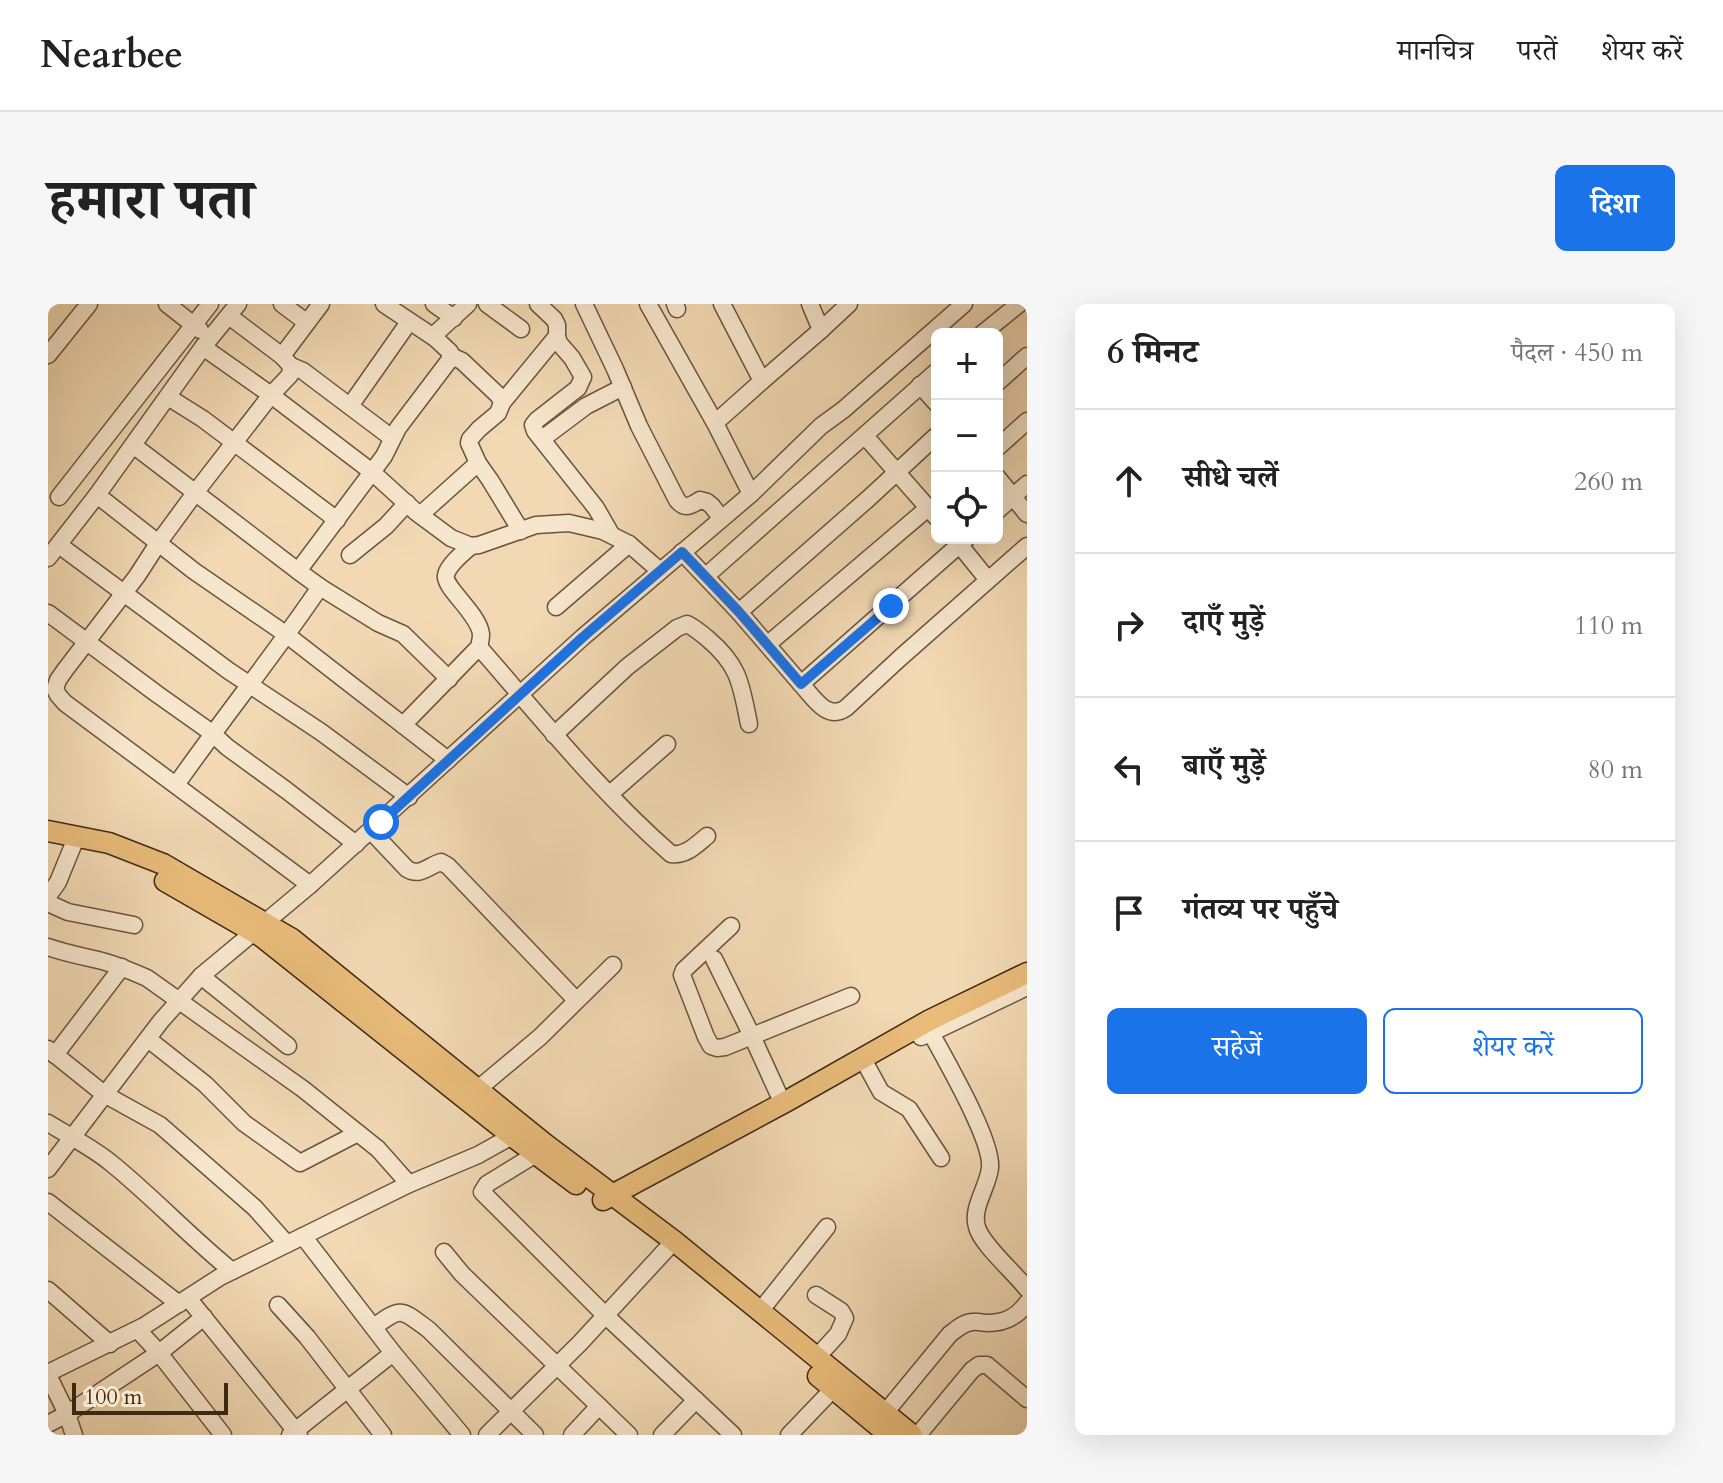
<!DOCTYPE html>
<html lang="hi">
<meta charset="utf-8">
<style>
:root{--surface:#fff;--page:#f6f6f6;--text:#222;--muted:#767676;--line:#e0e0e0;--accent:#1a73e8}
body{margin:0;font-family:Cardo,"Noto Serif Devanagari",serif;background:var(--page);color:var(--text)}
.controls{position:absolute;right:24px;top:24px;display:grid;overflow:hidden;border-radius:12px;box-shadow:0 8px 32px #0002}
.controls button{width:72px;height:72px;display:grid;place-items:center;padding:0;border:0;border-bottom:2px solid var(--line);background:var(--surface);color:var(--text);font:40px sans-serif}
.scale{position:absolute;left:24px;bottom:20px;width:156px;box-sizing:border-box;padding-left:8px;border:4px solid #3d2a15;border-top:0;font-size:22px;line-height:28px;white-space:nowrap;color:#3d2a15;-webkit-text-stroke:6px #f7e6ce;paint-order:stroke}
.stop{position:absolute;width:24px;height:24px;margin:-18px;border:6px solid #1a73e8;border-radius:50%;background:#fff}
.stop.end{background:#1a73e8;border-color:#fff;box-shadow:0 2px 8px #0008}
.list{margin:0;padding:0;list-style:none}
h2{display:flex;justify-content:space-between;align-items:center;height:104px;margin:0;padding:0 32px;font-size:34px}
h2 small{font-size:26px;font-weight:400;color:var(--muted)}
.list li{display:grid;grid-template-columns:52px 1fr auto;gap:24px;align-items:center;box-sizing:border-box;height:144px;padding:0 32px;border-top:2px solid var(--line)}
.list b{display:block;font-size:30px;white-space:nowrap}
.list em{font-size:26px;font-style:normal;color:var(--muted)}
.actions{display:flex;gap:16px;padding:24px 32px}
.actions a{flex:1;padding:18px 0;border:2px solid var(--accent);border-radius:12px;text-align:center;font-size:28px;color:var(--accent)}
.actions .main{background:var(--accent);color:#fff}
.icon{flex:none;width:44px;height:44px;fill:none;stroke:currentColor;stroke-width:2;stroke-linecap:round;stroke-linejoin:round}
.map{position:relative;flex:none;width:979px;height:1131px;overflow:hidden;border-radius:12px}
header{display:flex;align-items:center;gap:48px;box-sizing:border-box;height:112px;padding:0 40px;background:var(--surface);border-bottom:2px solid var(--line)}
header strong{font-size:38px}
nav{display:flex;gap:44px;margin-inline-start:auto;font-size:28px}
.intro{display:flex;align-items:center;justify-content:space-between;box-sizing:border-box;height:192px;padding:0 48px}
h1{margin:0;font-size:56px}
.button{padding:20px 36px;border-radius:12px;background:var(--accent);color:#fff;font-size:28px;font-weight:700}
main{display:flex;gap:48px;padding:0 48px}
aside{flex:1;background:var(--surface);border-radius:12px;box-shadow:0 8px 32px #0002}
.map>svg:first-child{display:block}
.lines{fill:none;stroke-linecap:round;stroke-linejoin:round}
.minor-casing{stroke:#6a563d;stroke-width:19}
.major-casing{stroke:#3d2a15;stroke-width:23}
.minor{stroke:#f7e6ce;stroke-width:16}
.major{stroke:#e9bc7a;stroke-width:20}
.route{stroke:#1a73e8;stroke-width:10}
</style>
<header>
<strong>Nearbee</strong>
<nav><a>मानचित्र</a><a>परतें</a><a>शेयर करें</a></nav>
</header>
<div class="intro"><h1>हमारा पता</h1><a class="button">दिशा</a></div>
<main>
<div class="map">
<svg width="979" height="1131" viewBox="0 0 979 1131">
<rect width="100%" height="100%" fill="#f2d9b4"/>
<filter id="stains"><feTurbulence type="fractalNoise" baseFrequency=".0025" numOctaves="4"/><feColorMatrix values="0 0 0 0 .2 0 0 0 0 .09 0 0 0 0 .02 0 0 0 .5 -.17"/></filter>
<radialGradient id="worn" r=".72"><stop offset=".6" stop-color="#630" stop-opacity="0"/><stop offset="1" stop-color="#630" stop-opacity=".3"/></radialGradient>
<g class="lines">
<defs>
<g id="minor">
<polyline points="119,0 152,26"/>
<polyline points="234,0 258,18"/>
<polyline points="336,0 387,34"/>
<polyline points="386,0 406,14"/>
<polyline points="439,0 473,25"/>
<polyline points="490,0 506,15 509,21 509,32 511,39 524,54 535,73 530,84 489,116 485,121 487,127 548,204 563,230"/>
<path d="M536,0l31,65 24,57 38,74c8,10 13,6 23,0l7,2 5,4 9,12"/>
<polyline points="600,0 667,119 703,190"/>
<polyline points="627,0 629,5"/>
<polyline points="181,12 234,52 243,62 242,71 223,91 147,189 111,238 89,272 17,366 10,376 7,385 10,391 17,399 262,581"/>
<polyline points="773,26 801,0"/>
<polyline points="934,30 971,0"/>
<polyline points="155,43 223,91 324,168 368,208 403,234 423,242 431,241 488,221 521,219 555,227 581,240 612,267"/>
<polyline points="0,51 41,0"/>
<polyline points="234,52 273,0"/>
<polyline points="403,52 414,57 451,92 454,99 450,109 431,125 422,135 421,139 430,159 442,176 473,227"/>
<polyline points="243,62 255,67 344,134"/>
<polyline points="714,77 773,26 762,0"/>
<polyline points="949,79 979,52"/>
<polyline points="872,81 889,100"/>
<polyline points="120,93 155,115 289,216"/>
<polyline points="454,99 509,32"/>
<polyline points="302,102 361,18"/>
<polyline points="667,119 714,77 674,0"/>
<polyline points="817,132 889,214"/>
<polyline points="494,135 538,102 575,83"/>
<polyline points="85,141 250,267"/>
<polyline points="949,144 979,117"/>
<polyline points="949,173 979,210"/>
<polyline points="49,191 146,267 239,331 400,456"/>
<polyline points="11,193 162,0"/>
<polyline points="949,207 979,180"/>
<polyline points="372,211 430,159"/>
<polyline points="906,234 940,276"/>
<path d="M919,234l-166,146c13,14 26,37 45,24l54,-50 127,-112"/>
<polyline points="11,241 181,367 273,428 361,493"/>
<polyline points="634,248 691,308 753,380"/>
<polyline points="302,251 338,222 359,199"/>
<polyline points="0,254 49,191 155,43 190,0"/>
<polyline points="658,272 889,67"/>
<polyline points="272,283 330,319 355,330 401,375"/>
<polyline points="508,303 581,240"/>
<polyline points="691,308 821,194 889,131"/>
<polyline points="0,309 109,390 164,429 179,443 238,486 308,540"/>
<polyline points="720,340 880,204"/>
<path d="M431,343c62,71 121,145 192,207 15,2 25,-9 36,-18"/>
<path d="M355,421l76,-78c1,-4 2,-8 2,-13 -2,-20 -38,-47 -35,-59 2,-10 17,-22 25,-29"/>
<path d="M506,431l73,-68 50,-39 10,-4c8,4 14,9 21,15 32,27 33,46 41,85"/>
<path d="M128,481c47,-67 98,-130 144,-198l-22,-16 86,-115 14,-28 50,-66 3,-6 -1,-4 -15,-14v-4l33,-30"/>
<polyline points="562,490 619,440"/>
<path d="M323,527l36,38c13,8 21,-3 34,-7l7,4 128,134"/>
<polyline points="0,592 10,578 28,534"/>
<polyline points="0,599 20,608 86,621"/>
<polyline points="683,622 636,666 634,671 658,733 663,742 669,744 677,743 803,692"/>
<path d="M0,643c17,6 33,9 50,13 17,4 33,11 49,18l156,111 75,60 31,35"/>
<polyline points="666,655 704,732 735,800"/>
<polyline points="153,672 240,742"/>
<path d="M883,729c15,28 62,108 59,135 -2,19 -19,40 -13,59 4,17 38,46 50,62"/>
<polyline points="873,733 883,729 979,683"/>
<polyline points="100,735 157,780 196,819 252,859 310,829"/>
<polyline points="0,745 56,790 112,821 207,904 239,940"/>
<polyline points="7,751 74,663"/>
<polyline points="815,755 833,788 861,805 893,854"/>
<polyline points="430,785 492,733 565,661"/>
<path d="M0,819c21,13 45,25 63,40 42,34 79,74 121,108"/>
<polyline points="488,850 439,880 434,888 557,1011 648,1096 614,1131"/>
<polyline points="0,865 113,717 153,672 262,581 535,333 703,190 773,122 795,106 916,0"/>
<polyline points="0,898 131,1000"/>
<polyline points="255,932 345,1049 414,1131"/>
<polyline points="396,948 414,970 581,1131"/>
<polyline points="0,986 62,1040"/>
<polyline points="768,991 793,1007 797,1014 790,1030 769,1053"/>
<polyline points="140,994 251,1131"/>
<polyline points="230,1001 259,1033 335,1131"/>
<polyline points="713,1006 779,923"/>
<path d="M326,1023c28,-21 27,-18 55,3l106,105"/>
<polyline points="90,1026 111,1049 175,1131"/>
<polyline points="0,1069 96,1022 172,973 361,880 430,851 473,827"/>
<polyline points="0,1071 19,1110 0,1120"/>
<polyline points="648,1096 685,1131"/>
<path d="M837,1109l65,-79c7,-5 14,-12 23,-12 5,-1 9,1 14,1 18,0 30,-6 40,-20"/>
<polyline points="26,1131 19,1110 111,1049 156,1013"/>
<polyline points="242,1131 345,1049"/>
<polyline points="439,1131 532,1039 626,937"/>
<polyline points="524,1131 551,1102"/>
<polyline points="741,1131 785,1085"/>
<polyline points="870,1131 924,1066 931,1061 939,1061 979,1095"/>
</g>
<g id="major">
<polyline points="0,527 61,539 115,560 244,635 497,840 626,937 864,1131"/>
<polyline points="117,577 214,633 464,832 528,880"/>
<polyline points="555,896 739,797 882,716 979,669"/>
<polyline points="770,1072 841,1131"/>
</g>
</defs>
<!-- minor casing -->
<use href="#minor" class="minor-casing"/>
<!-- major casing -->
<use href="#major" class="major-casing"/>
<!-- minor -->
<use href="#minor" class="minor"/>
<!-- major -->
<use href="#major" class="major"/>
</g>
<g class="lines">
<!-- route -->
<polyline class="route" points="333,518 535,333 634,248 691,308 753,380 843,302"/>
</g>
<rect width="100%" height="100%" filter="url(#stains)"/>
<rect width="100%" height="100%" fill="url(#worn)"/>
</svg>
<div class="controls">
<button>+</button>
<button>−</button>
<button><svg class="icon" aria-label="locate" viewBox="0 0 24 24"><circle cx="12" cy="12" r="6"/><path d="M12 2v4M12 18v4M2 12h4M18 12h4"/></svg></button>
</div>
<div class="scale">100 m</div>
<div class="stop" style="left:333px;top:518px"></div>
<div class="stop end" style="left:843px;top:302px"></div>
</div>
<aside>
<h2>6 मिनट<small>पैदल · 450 m</small></h2>
<ul class="list">
<li><svg class="icon" aria-label="ahead" viewBox="0 0 24 24"><path d="M12 20V5M6 11l6-6 6 6"/></svg><div><b>सीधे चलें</b></div><em>260 m</em></li>
<li><svg class="icon" aria-label="right" viewBox="0 0 24 24"><path d="M7 20v-9h11M14 6l5 5-5 5"/></svg><div><b>दाएँ मुड़ें</b></div><em>110 m</em></li>
<li><svg class="icon" aria-label="left" viewBox="0 0 24 24"><path d="M17 20v-9H6M10 6l-5 5 5 5"/></svg><div><b>बाएँ मुड़ें</b></div><em>80 m</em></li>
<li><svg class="icon" aria-label="arrive" viewBox="0 0 24 24"><path d="M6 21V4h12l-3 4 3 4H6"/></svg><div><b>गंतव्य पर पहुँचे</b></div></li>
</ul>
<div class="actions"><a class="main">सहेजें</a><a>शेयर करें</a></div>
</aside>
</main>
